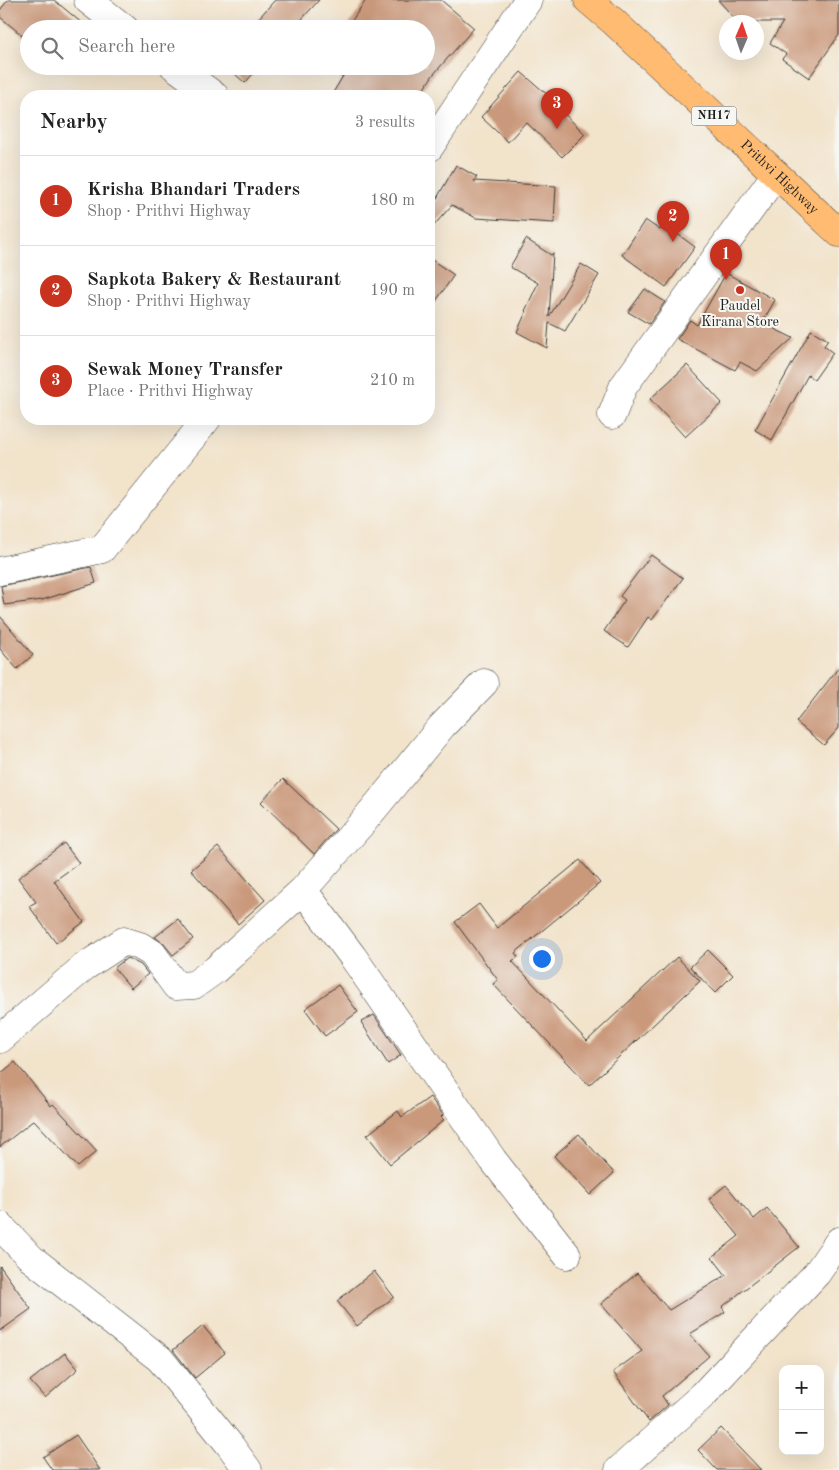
<!DOCTYPE html>
<meta charset="utf-8">
<style>
:root{--surface:#fff;--page:#f6f6f6;--text:#222;--muted:#767676;--line:#e0e0e0;--accent:#c8321e}
body{margin:0;font-family:"Old Standard TT",serif;background:var(--page);color:var(--text)}
.controls{position:absolute;right:15px;bottom:15px;display:grid;overflow:hidden;border-radius:10px;box-shadow:0 5px 20px #0002}
.controls button{width:45px;height:45px;display:grid;place-items:center;padding:0;border:0;border-bottom:1px solid var(--line);background:var(--surface);color:var(--text);font:25px sans-serif}
.compass{position:absolute;left:719px;top:15px;width:45px;height:45px;border-radius:50%;background:var(--surface);box-shadow:0 5px 20px #0002;rotate:2deg}
.you{position:absolute;left:541px;top:958px;width:18px;height:18px;margin:-12px;border:4px solid #fff;border-radius:50%;background:#1a73e8;box-shadow:0 0 0 8px #1a73e833}
.badge{display:grid;place-items:center;width:32px;height:32px;border-radius:50%;background:var(--accent);color:#fff;font-size:16px;font-weight:700}
.pin{position:absolute;translate:-50% -41px;filter:drop-shadow(0 1px 2px #0008)}
.pin::after{content:'';position:absolute;top:26px;width:18px;height:15px;background:inherit;clip-path:polygon(0 0,100% 0,50% 100%)}
.list{margin:0;padding:0;list-style:none}
h2{display:flex;justify-content:space-between;align-items:center;height:65px;margin:0;padding:0 20px;font-size:21px}
h2 small{font-size:16px;font-weight:400;color:var(--muted)}
.list li{display:grid;grid-template-columns:32px 1fr auto;gap:15px;align-items:center;box-sizing:border-box;height:90px;padding:0 20px;border-top:1px solid var(--line)}
.list b{display:block;font-size:19px;white-space:nowrap}
.list p{margin:0;font-size:16px;white-space:nowrap;color:var(--muted)}
.list em{font-size:16px;font-style:normal;color:var(--muted)}
.icon{flex:none;width:28px;height:28px;fill:none;stroke:currentColor;stroke-width:2;stroke-linecap:round;stroke-linejoin:round}
.map{position:relative;flex:none;width:839px;height:1470px;overflow:hidden}
.search{position:absolute;background:var(--surface);box-shadow:0 5px 20px #0002;left:20px;top:20px;width:415px;height:55px;display:flex;align-items:center;gap:12px;box-sizing:border-box;padding:0 18px;border-radius:28px;color:var(--muted);font-size:19px}
.panel{position:absolute;background:var(--surface);box-shadow:0 5px 20px #0002;left:20px;top:90px;width:415px;height:335px;border-radius:20px}
.map>svg:first-child{display:block}
.building{fill:#ca997c}
.lines{fill:none;stroke-linecap:round;stroke-linejoin:round}
.street-casing{stroke:#3c3a36;stroke-width:29}
.highway-casing{stroke:#3c3a36;stroke-width:29}
.street{stroke:#fff;stroke-width:28}
.highway{stroke:#ffbb71;stroke-width:28}
.poi-dot{fill:#c8321e;stroke:#f6f6f2;stroke-width:2}
.labels{text-anchor:middle;dominant-baseline:central;stroke-width:4;stroke-linejoin:round;paint-order:stroke}
.shield{fill:#f6f6f2;stroke:#5d5d5c;stroke-width:1}
.shield-label{font-size:12px;font-weight:bold;fill:#1c1c1c}
.street-label{font-size:14px;fill:#1c1c1c;stroke:#f6f6f2}
.poi-label{font-size:14px;fill:#1c1c1c;stroke:#f6f6f2}
</style>
<div class="map">
<svg width="839" height="1470" viewBox="0 0 839 1470">
<rect width="100%" height="100%" fill="#f6f6f2"/>
<filter id="ink" filterUnits="userSpaceOnUse"><feTurbulence type="fractalNoise" baseFrequency=".02" numOctaves="2"/><feDisplacementMap in="SourceGraphic" scale="10" xChannelSelector="R" yChannelSelector="G"/><feConvolveMatrix kernelMatrix="1 2 1 2 8 2 1 2 1" color-interpolation-filters="sRGB"/></filter>
<filter id="wash" filterUnits="userSpaceOnUse"><feTurbulence type="fractalNoise" baseFrequency=".0096" numOctaves="4" result="noise"/><feDisplacementMap in="SourceGraphic" scale="20" xChannelSelector="R" yChannelSelector="G"/><feGaussianBlur stdDeviation="1.12" result="paint"/><feColorMatrix in="noise" values="0 0 0 0 0 0 0 0 0 0 0 0 0 0 0 0 0 1.4 0 .05"/><feComposite in="paint" operator="in"/></filter>
<g filter="url(#wash)">
<rect width="100%" height="100%" fill="#f2e3cb"/>
<g id="blocks">
<!-- building -->
<g class="building">
<polygon points="8,0 54,0 89,29 29,29 29,41 0,17 0,10"/>
<polygon points="275,0 319,0 293,29 249,29"/>
<polygon points="366,0 441,0 474,28 433,75 419,96 331,96 349,66 426,66 426,29 346,29"/>
<polygon points="718,0 839,0 839,35 809,78 782,59 786,54 770,43 783,22 738,22"/>
<polygon points="226,66 260,66 245,83"/>
<polygon points="521,72 549,96 548,98 585,134 562,157 526,122 508,142 481,117"/>
<polygon points="456,165 477,177 474,181 556,186 554,223 476,218 452,205 429,231 429,212"/>
<polygon points="645,220 660,230 664,224 695,247 666,287 622,255"/>
<polygon points="526,239 551,255 553,253 549,317 581,264 599,275 565,331 549,323 547,348 517,332 526,312 525,311 538,283 510,267"/>
<polygon points="429,258 454,275 429,311"/>
<polygon points="726,273 775,300 762,323 793,338 757,371 740,362 735,370 677,339 690,320 697,325"/>
<polygon points="645,289 665,302 649,324 628,312"/>
<polygon points="811,330 828,340 824,346 833,353 814,380 808,375 772,440 755,430"/>
<polygon points="687,365 722,403 685,437 650,399"/>
<polygon points="651,555 683,578 652,620 648,617 628,647 604,631 625,600 620,596"/>
<polygon points="91,567 96,583 42,600 4,605 1,586"/>
<polygon points="0,616 33,655 17,669 0,649"/>
<polygon points="839,667 839,728 824,745 796,722"/>
<polygon points="283,779 336,829 314,854 261,802"/>
<polygon points="64,843 79,863 54,881 84,922 56,943 29,906 36,902 18,878"/>
<polygon points="218,847 265,900 238,924 191,870"/>
<polygon points="580,860 600,883 515,953 518,957 512,961 587,1041 677,957 700,981 589,1085 493,984 498,980 455,922 479,904 497,928"/>
<polygon points="178,919 193,939 173,955 164,944 155,937"/>
<polygon points="708,950 733,975 715,993 690,967"/>
<polygon points="127,958 141,965 148,974 131,988 114,968"/>
<polygon points="338,985 358,1012 325,1036 305,1009"/>
<polygon points="374,1015 401,1055 388,1064 361,1022"/>
<polygon points="15,1062 51,1106 53,1104 97,1151 78,1167 34,1120 0,1147 0,1074"/>
<polygon points="430,1097 443,1115 441,1117 444,1120 390,1164 367,1135 398,1111 402,1117"/>
<polygon points="579,1134 614,1173 590,1195 554,1156"/>
<polygon points="726,1185 754,1219 767,1208 799,1247 722,1307 725,1312 690,1334 709,1356 662,1396 668,1405 649,1422 613,1372 642,1351 601,1304 637,1273 669,1310 726,1275 712,1257 739,1236 709,1199"/>
<polygon points="0,1266 31,1309 0,1331"/>
<polygon points="374,1271 394,1297 357,1326 337,1301"/>
<polygon points="203,1326 225,1353 195,1378 173,1350"/>
<polygon points="65,1353 78,1369 45,1398 30,1381"/>
<polygon points="721,1428 761,1470 717,1470 698,1450"/>
<polygon points="76,1435 100,1470 52,1470 43,1457"/>
</g>
</g>
</g>
<g filter="url(#ink)">
<use href="#blocks" fill-opacity="0" stroke="#3c3a36" stroke-width="1"/>
<g class="lines">
<defs>
<g id="street">
<polyline points="88,0 125,29"/>
<polyline points="174,66 215,96"/>
<polyline points="429,148 528,0"/>
<polyline points="612,415 623,387 776,174"/>
<polyline points="0,571 102,549 207,419"/>
<polyline points="303,890 353,957 493,1160 567,1255"/>
<polyline points="0,1039 84,967 124,941 140,946 152,953 176,986 194,985 215,970 303,890 363,822 442,726 484,683"/>
<polyline points="0,1226 32,1259 160,1359 229,1444 248,1470"/>
<polyline points="619,1470 703,1395 817,1273 839,1241"/>
</g>
<g id="highway">
<path id="s1" d="M588,0l26,22 225,211"/>
</g>
</defs>
<!-- street casing -->
<use href="#street" class="street-casing"/>
<!-- highway casing -->
<use href="#highway" class="highway-casing"/>
<!-- street -->
<use href="#street" class="street"/>
<!-- highway -->
<use href="#highway" class="highway"/>
</g>
</g>
<!-- markers -->
<circle class="poi-dot" cx="740" cy="290" r="5"/>
<g class="labels">
<!-- shield labels -->
<rect class="shield" x="691.5" y="106.5" width="45" height="19" rx="4"/>
<g class="shield-label">
<text x="714" y="116">NH17</text>
</g>
<!-- street labels -->
<g class="street-label">
<text stroke="none"><textPath href="#s1" startOffset="261">Prithvi Highway</textPath></text>
</g>
<!-- poi labels -->
<g class="poi-label">
<text x="740" y="306">Paudel<tspan x="740" dy="16">Kirana Store</tspan></text>
</g>
</g>
</svg>
<div class="controls">
<button>+</button>
<button>−</button>
</div>
<svg class="compass" viewBox="-18 -18 36 36"><path d="M0-13l5 13h-10z" fill="#e53935"/><path d="M0 13l5-13h-10z" fill="#767676"/></svg>
<div class="you"></div>
<div class="pin badge" style="left:726px;top:280px">1</div>
<div class="pin badge" style="left:673px;top:242px">2</div>
<div class="pin badge" style="left:557px;top:129px">3</div>
<div class="search"><svg class="icon" aria-label="search" viewBox="0 0 24 24"><circle cx="10" cy="10" r="6"/><path d="M15 15l6 6"/></svg>Search here</div>
<section class="panel">
<h2>Nearby<small>3 results</small></h2>
<ul class="list">
<li><span class="badge">1</span><div><b>Krisha Bhandari Traders</b><p>Shop · Prithvi Highway</p></div><em>180 m</em></li>
<li><span class="badge">2</span><div><b>Sapkota Bakery &amp; Restaurant</b><p>Shop · Prithvi Highway</p></div><em>190 m</em></li>
<li><span class="badge">3</span><div><b>Sewak Money Transfer</b><p>Place · Prithvi Highway</p></div><em>210 m</em></li>
</ul>
</section>
</div>
